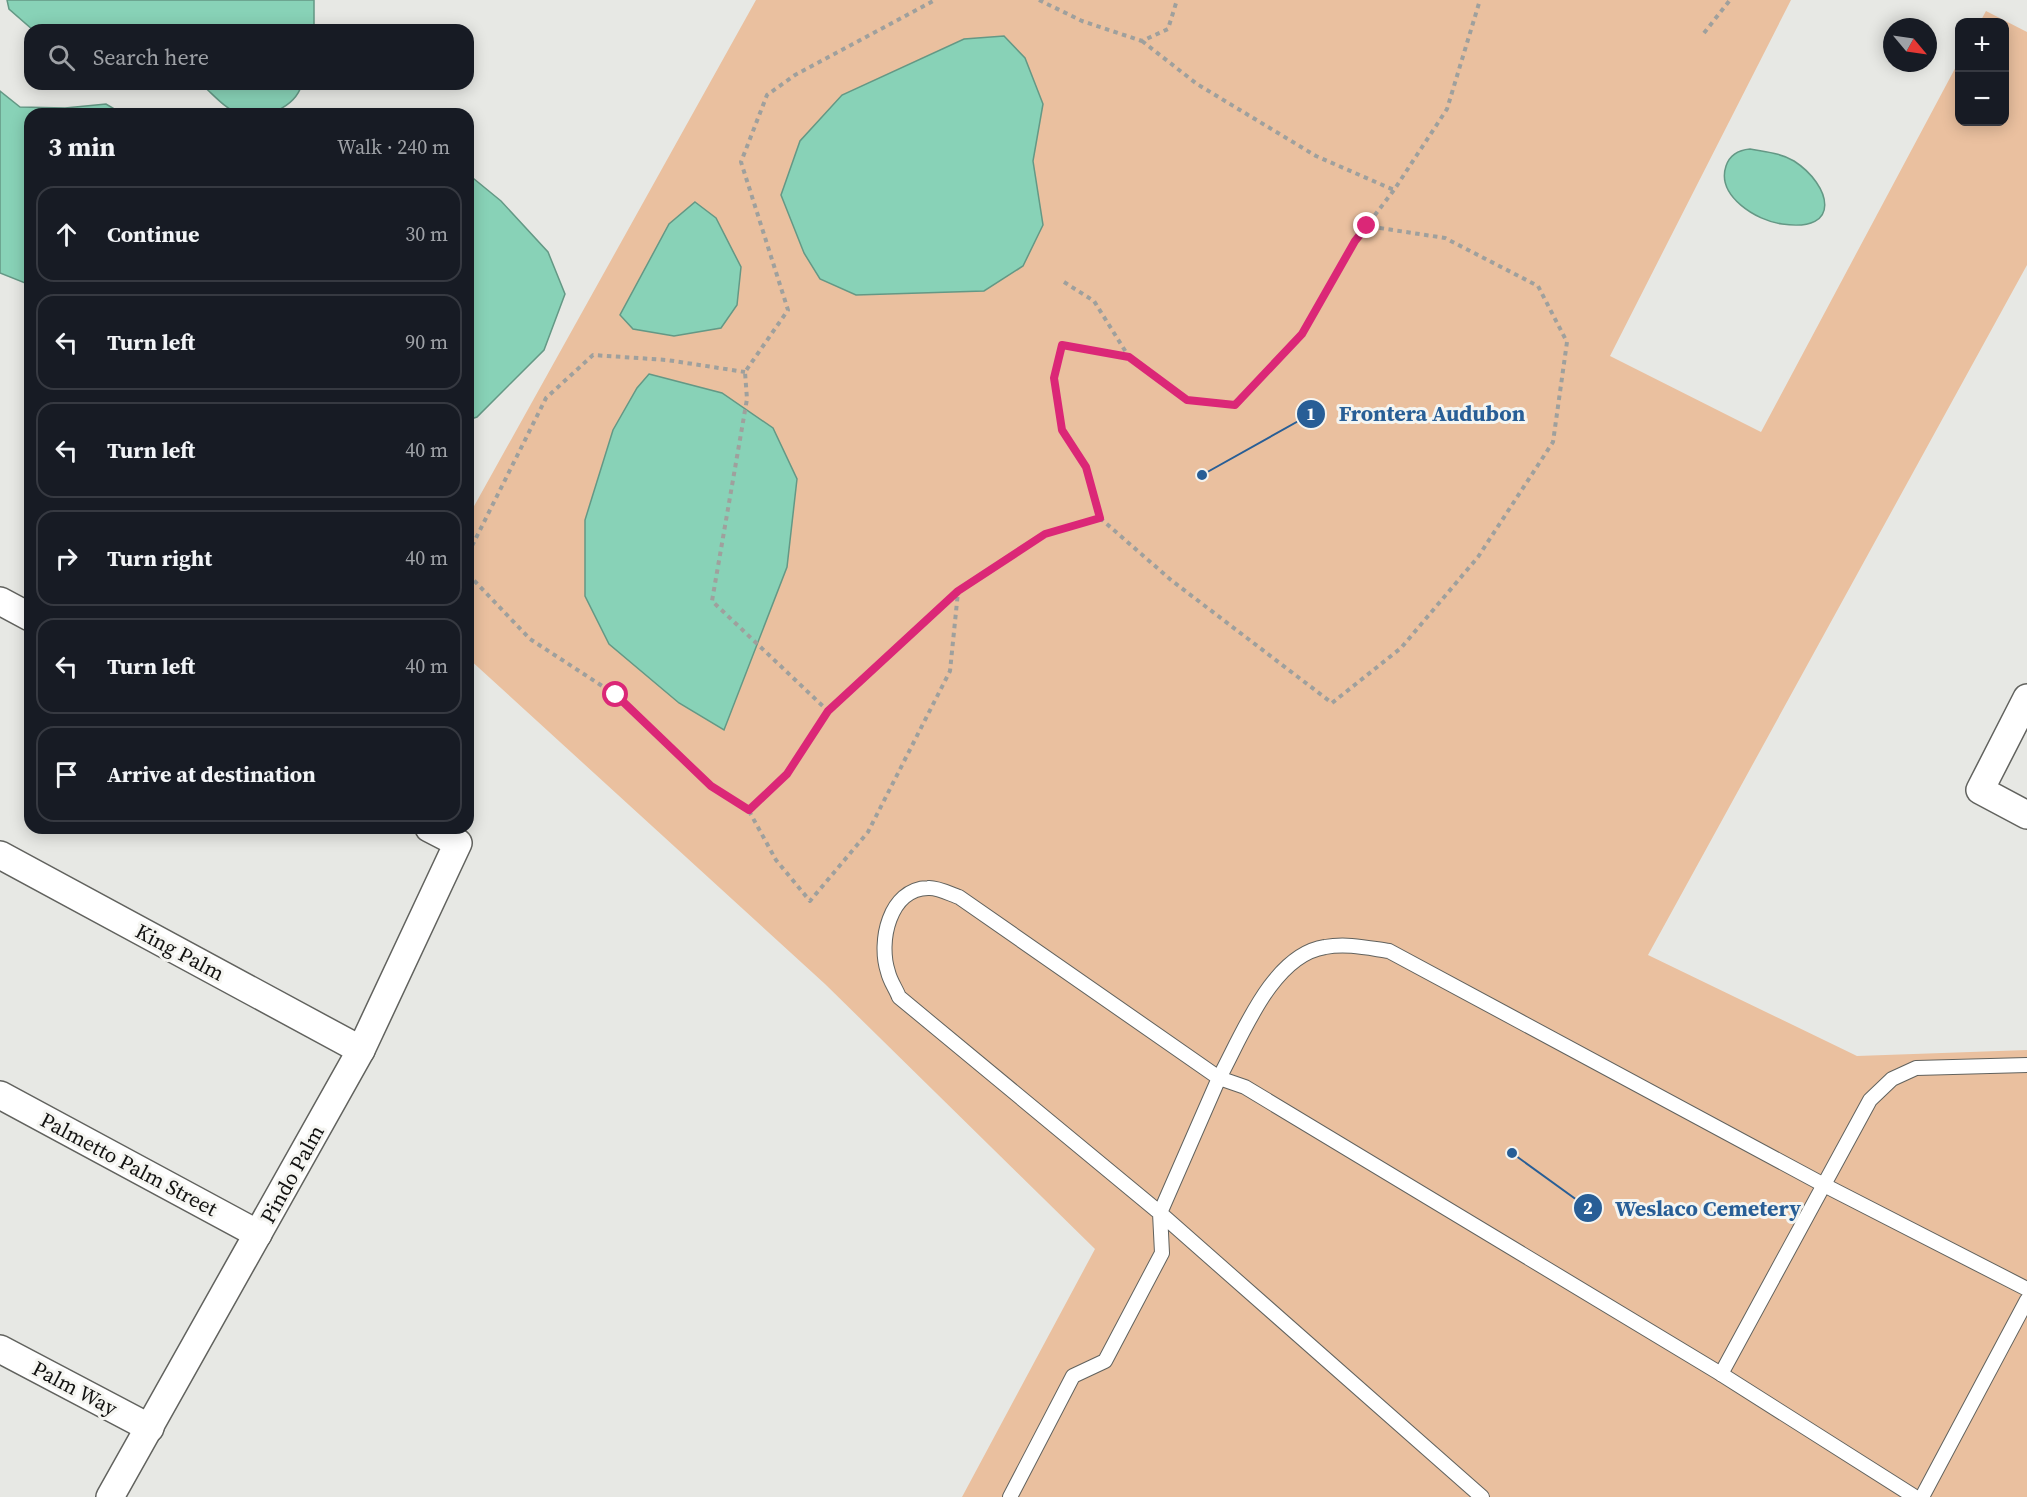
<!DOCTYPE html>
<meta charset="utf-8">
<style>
:root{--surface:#171b24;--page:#242831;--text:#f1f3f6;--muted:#9ea1a6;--line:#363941}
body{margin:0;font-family:"Source Serif 4",serif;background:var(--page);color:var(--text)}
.controls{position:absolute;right:18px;top:18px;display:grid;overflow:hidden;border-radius:12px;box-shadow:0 3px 15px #0003}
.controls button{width:54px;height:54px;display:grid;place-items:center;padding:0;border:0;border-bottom:2px solid var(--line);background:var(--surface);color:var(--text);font:30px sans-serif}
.compass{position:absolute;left:1883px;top:18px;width:54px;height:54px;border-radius:50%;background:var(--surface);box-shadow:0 3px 15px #0003;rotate:119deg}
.stop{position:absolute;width:18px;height:18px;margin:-14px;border:4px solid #db2777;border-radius:50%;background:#fff}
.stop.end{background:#db2777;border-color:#fff;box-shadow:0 2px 6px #0008}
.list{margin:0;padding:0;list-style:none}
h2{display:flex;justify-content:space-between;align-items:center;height:78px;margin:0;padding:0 24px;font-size:26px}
h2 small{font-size:20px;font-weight:400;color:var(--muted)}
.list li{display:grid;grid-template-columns:39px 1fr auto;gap:18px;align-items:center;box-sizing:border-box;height:96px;margin:0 12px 12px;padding:0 12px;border:2px solid var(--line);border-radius:18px}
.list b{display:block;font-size:22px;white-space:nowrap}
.list em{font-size:20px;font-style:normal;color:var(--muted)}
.icon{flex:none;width:33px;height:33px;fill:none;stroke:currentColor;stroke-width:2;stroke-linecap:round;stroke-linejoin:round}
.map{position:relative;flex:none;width:2027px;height:1497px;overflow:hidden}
.search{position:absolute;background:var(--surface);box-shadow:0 3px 15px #0003;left:24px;top:24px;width:450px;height:66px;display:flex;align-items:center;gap:15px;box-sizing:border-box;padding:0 21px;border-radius:18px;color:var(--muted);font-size:22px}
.panel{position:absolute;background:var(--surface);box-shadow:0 3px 15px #0003;left:24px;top:108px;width:450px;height:726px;border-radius:18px}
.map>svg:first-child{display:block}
.green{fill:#eac09f}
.water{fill:#88d2b7;stroke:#649885;stroke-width:1.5}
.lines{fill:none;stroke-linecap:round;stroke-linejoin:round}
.lane-casing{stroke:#61625e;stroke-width:16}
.street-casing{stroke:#61625e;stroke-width:30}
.path{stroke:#9fa09d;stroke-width:4;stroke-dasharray:4.5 4.5;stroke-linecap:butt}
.lane{stroke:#fff;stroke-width:14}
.street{stroke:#fff;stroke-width:27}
.route{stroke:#db2777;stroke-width:8}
.labels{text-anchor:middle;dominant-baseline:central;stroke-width:6;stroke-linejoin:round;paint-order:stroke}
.street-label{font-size:21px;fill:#111110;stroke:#f5f5f1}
.leader{fill:none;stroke:#285e96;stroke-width:2}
.callout-dot{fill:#285e96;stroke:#f5f5f1;stroke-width:2}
.mark-label{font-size:18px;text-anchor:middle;font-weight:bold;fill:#fff}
.callout-label{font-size:22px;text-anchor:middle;font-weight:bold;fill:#285e96;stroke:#f5f5f1;stroke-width:6;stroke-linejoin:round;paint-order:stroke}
</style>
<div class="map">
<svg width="2027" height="1497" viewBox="0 0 2027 1497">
<rect width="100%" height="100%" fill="#e7e8e4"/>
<!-- green -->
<polygon class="green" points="756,0 1791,0 1610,356 1761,432 1959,61 1960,122 2004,122 2004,22 1980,22 1986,11 2027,32 2027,265 1648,955 1857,1056 2027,1050 2027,1497 962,1497 1095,1249 825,984 468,658 468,517"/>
<!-- water -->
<g class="water">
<polygon points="7,0 314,0 314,30 33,30 9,9"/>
<polygon points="1004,36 1025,58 1043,104 1033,161 1043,225 1023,266 984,291 856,295 820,279 804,253 781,195 800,141 842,95 964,39"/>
<path d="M201,84h101c-7,24 -40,38 -64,29 -13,-4 -26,-20 -37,-29z"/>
<polygon points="0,91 20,107 65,108 106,104 123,114 30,114 30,285 0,273"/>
<path d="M1750,149c15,3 31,4 44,12 37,24 49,72 -12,63 -25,-3 -66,-28 -56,-58 4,-12 13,-16 24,-17z"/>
<polygon points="468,174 501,201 548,252 565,294 544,350 477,417 468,420"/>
<polygon points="695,202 716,218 741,267 737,305 721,328 674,336 633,329 620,315 669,224"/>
<polygon points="649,374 722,393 773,428 797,479 787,567 724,730 679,703 609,644 585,596 585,520 613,430 637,388"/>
</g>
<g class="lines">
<defs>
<g id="lane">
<polyline points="1721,1374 1870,1100 1892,1079 1916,1068 2027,1065"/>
<path d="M1010,1497l63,-121 32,-15 57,-108 -2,-40 59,-135 -260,-181c-9,-3 -22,-10 -31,-9 -39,1 -50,54 -40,84 2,9 8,17 11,25l261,216 322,284"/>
<path d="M1915,1497l-194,-123 -476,-287 -26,-9c23,-42 53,-123 106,-131 22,-4 43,1 64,4l435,234 203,104"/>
<polyline points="1922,1497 2027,1300"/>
</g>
<g id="street">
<polyline points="0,601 30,617"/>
<polyline points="2027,698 1980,790 2027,815"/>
<polyline points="0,855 361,1050"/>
<polyline points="0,1095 258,1234"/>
<polyline points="0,1349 150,1428"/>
<polyline points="110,1497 361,1050 458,843 429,828"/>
</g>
</defs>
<!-- lane casing -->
<use href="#lane" class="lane-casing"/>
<!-- street casing -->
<use href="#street" class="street-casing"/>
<!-- path -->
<g class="path">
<polyline points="1039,0 1082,21 1142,41 1168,29 1177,0"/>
<polyline points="1704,33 1730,0"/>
<polyline points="1142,41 1197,84 1316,156 1394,190"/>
<polyline points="1064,282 1094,301 1129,357 1187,400 1235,405 1302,334 1355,241 1394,190 1447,109 1480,0"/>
<polyline points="1100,518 1171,580 1332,703 1401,648 1478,557 1553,442 1567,342 1538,286 1445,238 1367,226"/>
<polyline points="468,554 546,398 593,355 667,360 745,372"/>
<polyline points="468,574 530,639 616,695 711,786 749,810 787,774 828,711 712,601 747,399 745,372 788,310 741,162 767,95 795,75 935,0"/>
<polyline points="828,711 958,591 1045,534 1100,518 1086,467 1062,430 1055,378 1062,345 1128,357"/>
<polyline points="749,811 776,860 810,901 868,832 950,671 958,592"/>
</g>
<!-- lane -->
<use href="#lane" class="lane"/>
<!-- street -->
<use href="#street" class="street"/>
</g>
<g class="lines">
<!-- route -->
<polyline class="route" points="616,695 711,786 749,810 787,774 828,711 958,591 1045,534 1100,518 1086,467 1062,430 1054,378 1062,345 1129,357 1187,400 1235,405 1302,334 1355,241 1367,226"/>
</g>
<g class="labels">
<!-- street labels -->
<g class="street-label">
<text transform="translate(180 952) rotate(28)">King Palm</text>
<text transform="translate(129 1164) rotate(28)">Palmetto Palm Street</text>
<text transform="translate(292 1174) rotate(-61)">Pindo Palm</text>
<text transform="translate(75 1388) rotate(28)">Palm Way</text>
</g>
</g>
<!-- callouts -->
<path class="leader" d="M1202 475L1311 414M1512 1153L1588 1208"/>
<g class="callout-dot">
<circle cx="1202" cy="475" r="6"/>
<circle cx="1512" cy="1153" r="6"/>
<circle cx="1311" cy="414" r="15"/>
<circle cx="1588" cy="1208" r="15"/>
</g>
<g class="mark-label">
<text x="1311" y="420">1</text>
<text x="1588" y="1214">2</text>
</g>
<g class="callout-label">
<text x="1432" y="421">Frontera Audubon</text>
<text x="1708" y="1216">Weslaco Cemetery</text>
</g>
</svg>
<div class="controls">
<button>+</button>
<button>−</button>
</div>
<svg class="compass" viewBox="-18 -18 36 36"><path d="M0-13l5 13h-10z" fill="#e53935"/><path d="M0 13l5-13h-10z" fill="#9ea1a6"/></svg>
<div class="stop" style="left:616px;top:695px"></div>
<div class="stop end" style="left:1367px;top:226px"></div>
<div class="search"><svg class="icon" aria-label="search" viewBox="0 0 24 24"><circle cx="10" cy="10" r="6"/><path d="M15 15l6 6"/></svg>Search here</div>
<section class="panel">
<h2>3 min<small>Walk · 240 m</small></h2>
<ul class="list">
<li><svg class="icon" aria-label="ahead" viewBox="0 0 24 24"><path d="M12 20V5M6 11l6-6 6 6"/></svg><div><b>Continue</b></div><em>30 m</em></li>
<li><svg class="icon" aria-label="left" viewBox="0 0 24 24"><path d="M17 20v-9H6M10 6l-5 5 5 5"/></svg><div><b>Turn left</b></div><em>90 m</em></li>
<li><svg class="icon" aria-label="left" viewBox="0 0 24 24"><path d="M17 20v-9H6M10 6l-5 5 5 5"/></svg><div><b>Turn left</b></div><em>40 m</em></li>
<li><svg class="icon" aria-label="right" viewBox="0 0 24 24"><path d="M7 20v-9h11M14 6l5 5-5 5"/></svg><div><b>Turn right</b></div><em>40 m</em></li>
<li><svg class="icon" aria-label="left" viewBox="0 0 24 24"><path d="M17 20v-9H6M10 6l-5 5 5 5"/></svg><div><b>Turn left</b></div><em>40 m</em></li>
<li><svg class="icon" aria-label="arrive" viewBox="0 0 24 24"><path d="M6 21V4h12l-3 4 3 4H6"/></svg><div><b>Arrive at destination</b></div></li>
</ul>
</section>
</div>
